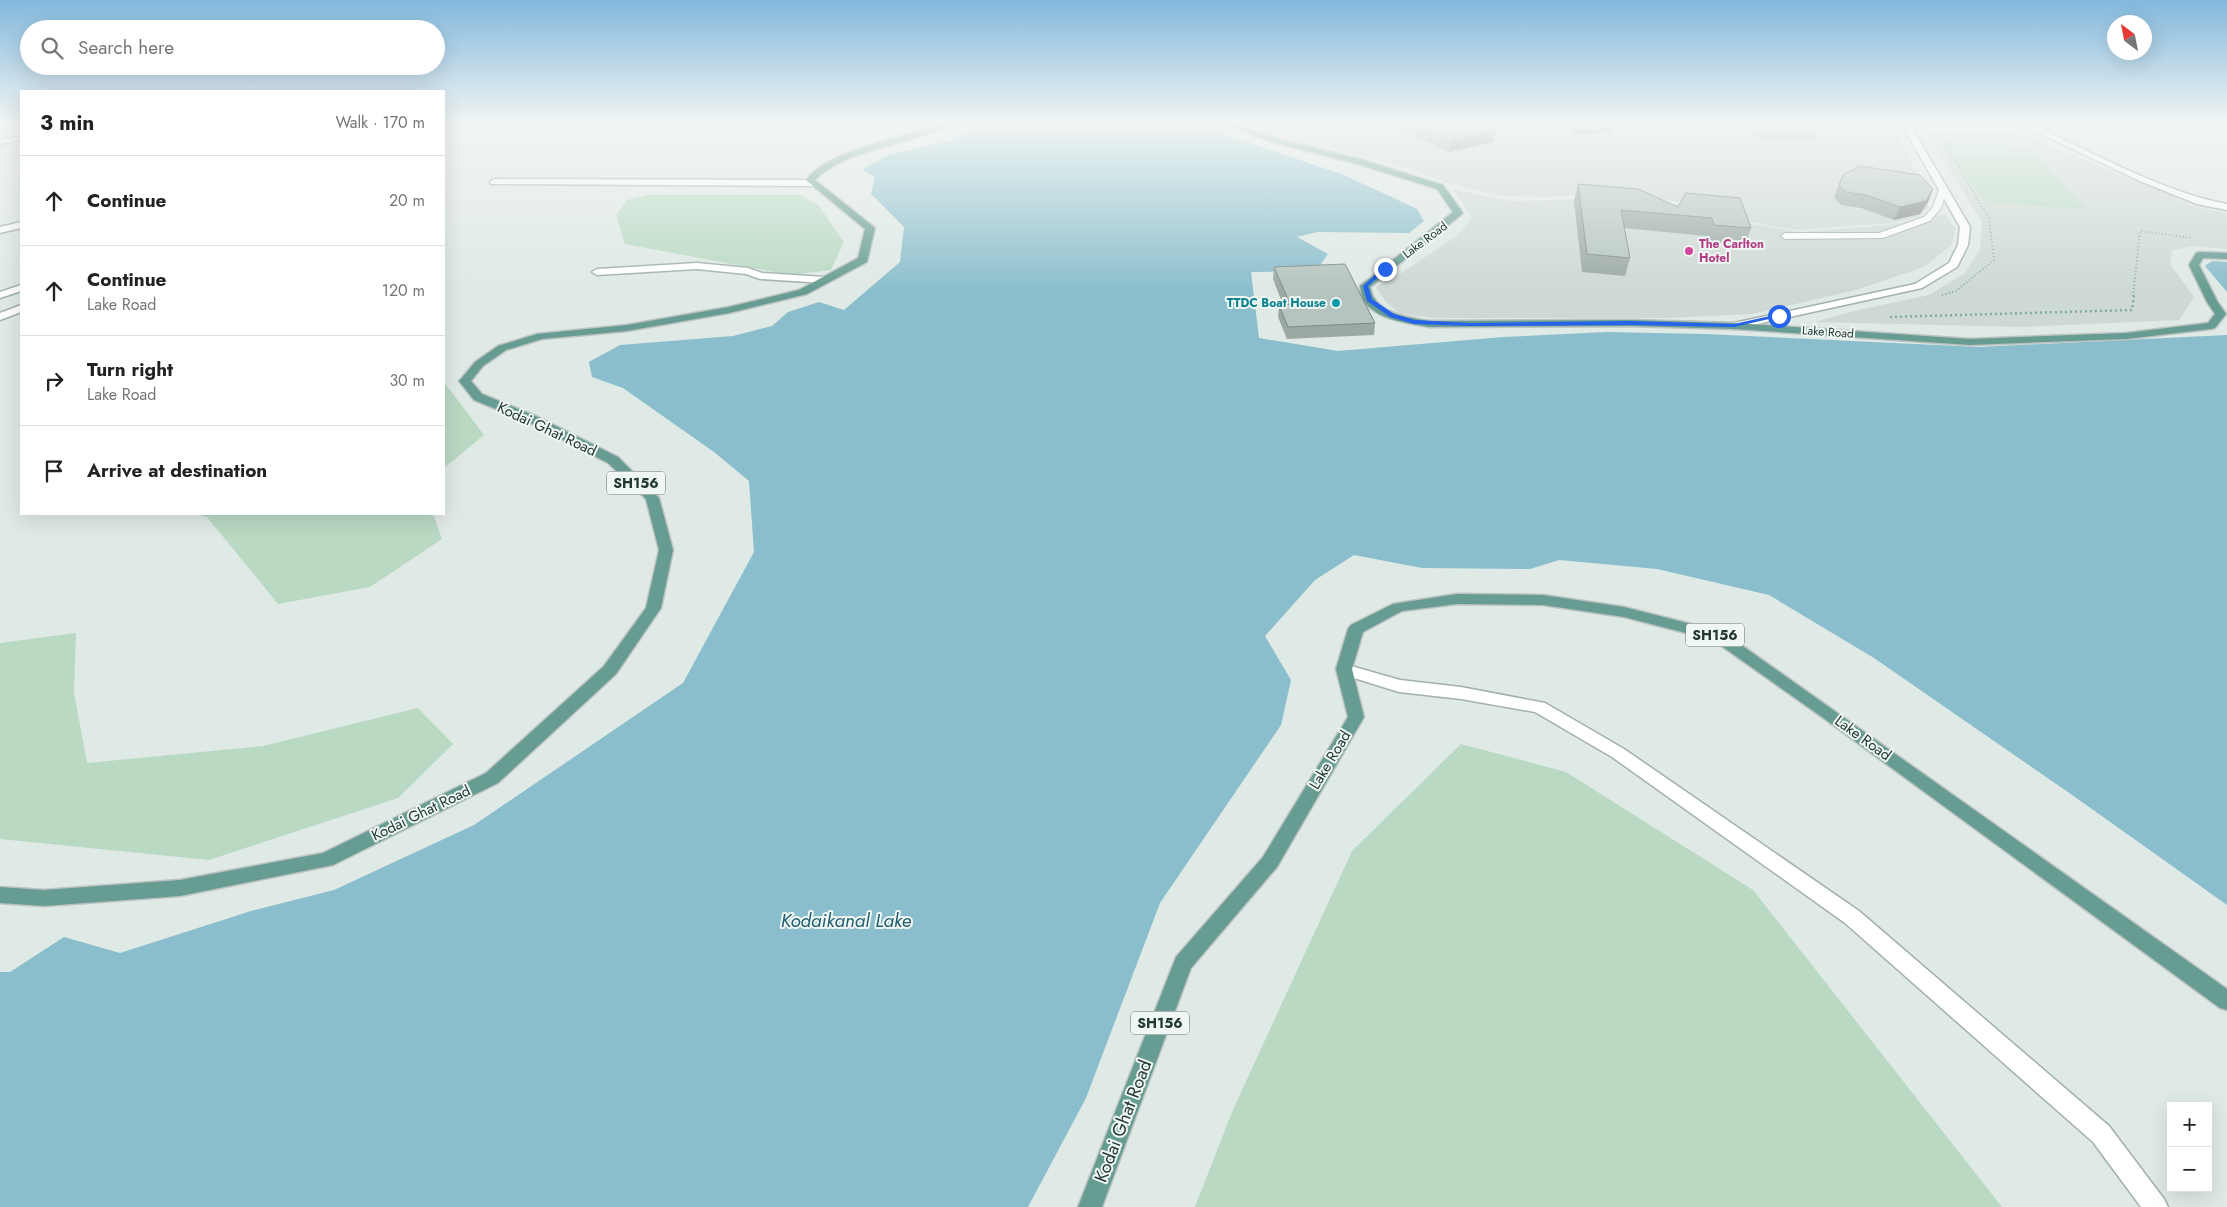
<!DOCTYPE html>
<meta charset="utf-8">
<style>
:root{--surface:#fff;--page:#f2f2f2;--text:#222;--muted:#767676;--line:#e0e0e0}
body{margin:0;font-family:Jost,sans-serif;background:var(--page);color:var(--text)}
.controls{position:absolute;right:15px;bottom:15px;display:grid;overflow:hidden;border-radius:0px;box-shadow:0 5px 20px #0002}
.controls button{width:45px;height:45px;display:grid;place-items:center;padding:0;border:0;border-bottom:1px solid var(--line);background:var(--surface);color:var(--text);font:25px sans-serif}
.compass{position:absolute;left:2107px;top:15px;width:45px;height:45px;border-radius:50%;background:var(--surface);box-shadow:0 5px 20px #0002;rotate:328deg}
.stop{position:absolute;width:15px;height:15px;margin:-11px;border:4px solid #2563eb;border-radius:50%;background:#fff}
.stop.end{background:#2563eb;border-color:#fff;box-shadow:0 1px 5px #0008}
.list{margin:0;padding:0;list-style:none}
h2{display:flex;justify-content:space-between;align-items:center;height:65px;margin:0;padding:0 20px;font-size:21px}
h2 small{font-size:16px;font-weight:400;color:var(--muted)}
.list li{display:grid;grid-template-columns:32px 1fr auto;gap:15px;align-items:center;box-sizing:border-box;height:90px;padding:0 20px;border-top:1px solid var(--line)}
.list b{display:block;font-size:19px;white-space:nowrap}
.list p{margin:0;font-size:16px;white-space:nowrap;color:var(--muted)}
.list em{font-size:16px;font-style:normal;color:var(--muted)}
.icon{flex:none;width:28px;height:28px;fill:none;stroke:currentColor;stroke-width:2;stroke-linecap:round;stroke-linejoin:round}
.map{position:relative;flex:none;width:2227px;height:1207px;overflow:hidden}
.search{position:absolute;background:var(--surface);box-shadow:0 5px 20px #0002;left:20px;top:20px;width:425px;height:55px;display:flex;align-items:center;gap:12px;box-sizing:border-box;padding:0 18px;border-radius:28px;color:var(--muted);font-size:19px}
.panel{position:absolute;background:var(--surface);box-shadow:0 5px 20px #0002;left:20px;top:90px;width:425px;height:425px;border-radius:0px}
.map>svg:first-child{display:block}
.built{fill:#ced9d4}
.green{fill:#b9d9c3}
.water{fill:#8abecc}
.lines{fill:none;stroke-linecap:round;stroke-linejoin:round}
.service-casing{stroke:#a2b0ac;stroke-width:2}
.minor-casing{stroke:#a2b0ac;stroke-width:3}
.secondary-casing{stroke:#9fb4ae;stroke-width:3}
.primary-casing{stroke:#bcc3c2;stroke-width:3}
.path-far1{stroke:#82aba0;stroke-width:2;stroke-dasharray:1 2.5;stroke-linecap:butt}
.path{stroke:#82aba0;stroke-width:2.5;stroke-dasharray:2 3;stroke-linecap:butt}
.service{fill:#fff;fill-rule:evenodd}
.minor{fill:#fff;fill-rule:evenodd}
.secondary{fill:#fff;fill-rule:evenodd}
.primary{fill:#669c91;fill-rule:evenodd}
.wall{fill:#9ca9a3}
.shaded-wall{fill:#7f8985}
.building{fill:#b5c4be;stroke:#7f8985}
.route{fill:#2563eb}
.hotel-dot{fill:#d1479c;stroke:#eff6f3;stroke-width:2}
.culture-dot{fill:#0f9aa8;stroke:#eff6f3;stroke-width:2}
.labels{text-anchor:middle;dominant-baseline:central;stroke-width:4;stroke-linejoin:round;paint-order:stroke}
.far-street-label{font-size:12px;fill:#213833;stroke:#eff6f3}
.far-hotel-label{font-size:12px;font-weight:bold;fill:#b23c85;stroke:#eff6f3;text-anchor:start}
.far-culture-label{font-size:12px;font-weight:bold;fill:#0d838f;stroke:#eff6f3;text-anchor:end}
.shield{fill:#eff6f3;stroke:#5f716d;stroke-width:1}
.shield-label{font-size:14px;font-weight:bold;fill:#213833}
.street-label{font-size:15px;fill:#213833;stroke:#eff6f3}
.near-street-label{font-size:18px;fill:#213833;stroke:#eff6f3}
.near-water-label{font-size:19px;font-style:italic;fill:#205e70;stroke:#eff6f3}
</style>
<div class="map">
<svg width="2227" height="1207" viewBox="0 0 2227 1207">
<rect width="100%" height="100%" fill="#dfe9e5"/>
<!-- built -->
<g class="built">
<polygon points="1242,123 1891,123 1929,198 1927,210 1918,217 1892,223 1798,230 1731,219 1697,203 1591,194 1548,197 1500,196 1443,182 1413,170 1262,131"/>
<polygon points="1925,132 2015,132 2169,194 2192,206 2227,213 2227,249 2194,246 2172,250 2170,264 2194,297 2179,320 2020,327 1815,322 1854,311 1929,295 1965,273 1980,249 1982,222"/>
<polygon points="1453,189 1511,201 1592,199 1702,206 1728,220 1800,232 1888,225 1945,214 1955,229 1952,245 1924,267 1856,290 1752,314 1668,318 1432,318 1399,313 1386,302 1376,287 1397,276 1458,235 1472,218"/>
</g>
<!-- green -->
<g class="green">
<polygon points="1938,141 2029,148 2086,210 1984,201"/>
<polygon points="647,195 801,195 819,206 844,242 831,270 790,275 625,244 616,215 627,200"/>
<polygon points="444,382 484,435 444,468"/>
<polygon points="197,514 433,514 442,539 370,587 278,604 207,517"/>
<polygon points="76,633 74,692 87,763 263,746 418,708 453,744 398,798 209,860 0,839 0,643"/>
<polygon points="1461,744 1566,772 1753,890 2002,1207 1195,1207 1232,1112 1352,851"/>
</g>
<!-- water -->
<g class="water">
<polygon points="987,123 1201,123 1206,128 1344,175 1417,209 1424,221 1409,233 1317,232 1297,237 1328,254 1316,271 1251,272 1259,338 1338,351 1503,337 1607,332 1705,334 1979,347 2227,335 2227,905 2075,797 1874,658 1769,595 1657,569 1559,560 1530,569 1422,568 1354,555 1315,580 1265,636 1291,680 1281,725 1160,903 1086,1098 1028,1207 0,1207 0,972 10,972 64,937 120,953 251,911 334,890 474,825 683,683 754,552 749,481 714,452 623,388 592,377 589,362 620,345 733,336 772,326 788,312 819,302 844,310 900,262 904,227 871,194 875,177 862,170 888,155 949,141"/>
<polygon points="2212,261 2227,262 2227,292 2205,266"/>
</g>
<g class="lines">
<defs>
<g id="service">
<polygon points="1707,123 1733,123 1719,127"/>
<polygon points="1940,187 1947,189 1941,208 1930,221 1883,238 1785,239 1781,236 1785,233 1879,233 1924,217 1933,207"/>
</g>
<g id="minor">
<polygon points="1901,123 1909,123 1970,227 1968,245 1957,267 1922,288 1734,329 1730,328 1729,326 1730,324 1734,323 1915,284 1949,263 1958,245 1960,227"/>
<path d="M2018,123h11c60,28 134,69 198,81v6l-30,-6 -57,-23z"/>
<polygon points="21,136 21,140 0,144 0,140"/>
<polygon points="494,179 813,180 817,183 813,186 491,184 490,182"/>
<polygon points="21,222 21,228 0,233 0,227"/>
<polygon points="697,263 748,268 762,273 825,277 830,280 825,283 760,279 746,274 697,269 597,275 592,272 597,269"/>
<polygon points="21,305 21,312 0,320 0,313"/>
<polygon points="1344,664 1400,680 1461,687 1545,703 1624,749 1859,911 2109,1126 2164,1199 2168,1207 2141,1207 2093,1142 1845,923 1612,757 1535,712 1461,699 1399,692 1338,673 1336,669 1338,665"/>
</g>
<polygon id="secondary" points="21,285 21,291 0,298 0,292"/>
<g id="primary">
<path d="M939,123h11c-9,8 -24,12 -35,15 -33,11 -75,17 -100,42l60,48 -8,34 -60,32 -78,19 -102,18 -85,8 -36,11 -23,16 -12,15 11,13 56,23 80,40 41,41 14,52 -12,58 -45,66 -118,109 -165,82 -153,31 -136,10 -44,-3v-16l44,3 136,-10 143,-27 163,-80 118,-107 42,-58 13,-58 -13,-51 -38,-36 -78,-40 -56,-23 -15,-19 2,-2 14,-17 23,-16 39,-12 90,-9 102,-18 70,-17 59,-32 7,-29 -59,-49c26,-33 95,-39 133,-57z"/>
<path d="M1220,123h12l48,16 80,20 83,26 20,28 -2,2 -91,72c1,3 2,9 4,11 10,17 38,20 55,23l202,-1 103,3 236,16 156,-6 82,-10 7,-9 -8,-12 -18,-37 7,-12 4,-1 27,1v6l-24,-1 -4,7 18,36 9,13 -11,14 -4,1 -85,10 -156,6 -236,-16 -103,-3 -202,1c-21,-4 -52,-7 -65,-26 -2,-4 -3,-10 -4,-15l93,-74 -16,-23 -83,-26 -80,-20z"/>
<polygon points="1457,594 1543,595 1624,607 1723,632 2227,989 2227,1010 2220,1008 1822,717 1713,640 1624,617 1543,605 1457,604 1402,611 1363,632 1352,669 1364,717 1277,867 1191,968 1102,1207 1078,1207 1176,957 1263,857 1348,717 1336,669 1348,629 1351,625 1393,604"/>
</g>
</defs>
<!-- service casing -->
<use href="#service" class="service-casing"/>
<!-- minor casing -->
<use href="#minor" class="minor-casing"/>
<!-- secondary casing -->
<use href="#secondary" class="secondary-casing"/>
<!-- primary casing -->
<use href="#primary" class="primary-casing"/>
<!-- path-far1 -->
<g class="path-far1">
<polyline points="1942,295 1956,291 1994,260 1989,218 1940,136 2011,136"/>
<polyline points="2133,296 2140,231 2192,238"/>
</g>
<!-- path -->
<polyline class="path" points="1890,317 2132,310 2134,295"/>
<!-- service -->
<use href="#service" class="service"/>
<!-- minor -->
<use href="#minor" class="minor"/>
<!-- secondary -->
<use href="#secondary" class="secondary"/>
<!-- primary -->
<use href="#primary" class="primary"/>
</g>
<!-- wall -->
<g class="wall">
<polygon points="1388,123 1479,123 1496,130 1493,142 1449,152"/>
<polygon points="1555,123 1611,123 1612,124 1610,132 1572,135"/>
<polygon points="1745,123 1804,123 1816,136 1814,141 1756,138"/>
<polygon points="1843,175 1933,189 1928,202 1920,214 1894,220 1861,208 1841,205 1834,197"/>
<polygon points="1578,184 1678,207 1751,228 1745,245 1708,242 1706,236 1624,228 1630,258 1625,276 1582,272 1574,201"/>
<polygon points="1274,267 1375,323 1374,335 1287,339 1278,317 1279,305 1283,305 1273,279"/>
</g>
<!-- shaded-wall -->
<g class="shaded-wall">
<polygon points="1612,124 1610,132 1572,135 1574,127"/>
<polygon points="1496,130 1493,142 1449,152 1451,140"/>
<polygon points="1933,189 1928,202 1920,214 1894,220 1900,207"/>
</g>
<!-- building -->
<g class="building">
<polygon points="1415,123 1479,123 1496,130 1451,140"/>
<polygon points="1568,123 1611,123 1612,124 1574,127"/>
<polygon points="1749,123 1804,123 1816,136 1758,134"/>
<polygon points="1860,166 1920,175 1933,189 1926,201 1900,207 1866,195 1846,192 1839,185 1843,175"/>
<polygon points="1578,184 1638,189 1678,207 1686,193 1740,198 1751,228 1714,225 1712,218 1621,210 1630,258 1587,254"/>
<polygon points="1345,264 1375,323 1288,327 1279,305 1290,304 1274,267"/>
</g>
<!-- sky -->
<linearGradient id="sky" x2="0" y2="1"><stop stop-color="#82b8dd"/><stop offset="0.42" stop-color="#f1f5f3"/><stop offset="1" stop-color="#f1f5f3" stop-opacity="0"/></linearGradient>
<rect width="2227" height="292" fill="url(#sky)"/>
<!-- route -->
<polygon class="route" points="1383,268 1388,269 1368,286 1372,299 1394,314 1415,320 1471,323 1631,321 1734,324 1779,314 1782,316 1734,327 1631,325 1471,326 1414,324 1390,317 1367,301 1363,286"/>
<!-- markers -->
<circle class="hotel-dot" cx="1689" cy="251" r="5"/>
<circle class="culture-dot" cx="1336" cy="303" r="5"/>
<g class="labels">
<!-- far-street labels -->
<g class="far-street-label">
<text transform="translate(1425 240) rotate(-37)">Lake Road</text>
<text transform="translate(1828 332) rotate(4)">Lake Road</text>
</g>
<!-- far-hotel labels -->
<g class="far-hotel-label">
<text x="1699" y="244">The Carlton<tspan x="1699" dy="14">Hotel</tspan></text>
</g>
<!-- far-culture labels -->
<g class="far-culture-label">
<text x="1326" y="303">TTDC Boat House</text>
</g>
<!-- shield labels -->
<g class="shield">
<rect x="607" y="471.5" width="58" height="23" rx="4"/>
<rect x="1686" y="623.5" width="58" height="23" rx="4"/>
<rect x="1131" y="1011.5" width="58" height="23" rx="4"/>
</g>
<g class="shield-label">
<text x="636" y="483">SH156</text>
<text x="1715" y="635">SH156</text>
<text x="1160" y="1023">SH156</text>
</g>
<!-- street labels -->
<g class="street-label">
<text transform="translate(547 429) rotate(25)">Kodai Ghat Road</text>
<text transform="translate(1863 738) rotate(36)">Lake Road</text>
<text transform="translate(1330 760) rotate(-59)">Lake Road</text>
<text transform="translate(421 813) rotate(-26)">Kodai Ghat Road</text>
</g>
<!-- near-street labels -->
<g class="near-street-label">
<text transform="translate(1123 1121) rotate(-69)">Kodai Ghat Road</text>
</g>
<!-- near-water labels -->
<g class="near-water-label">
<text x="846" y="920">Kodaikanal Lake</text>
</g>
</g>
</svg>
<div class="controls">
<button>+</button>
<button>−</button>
</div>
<svg class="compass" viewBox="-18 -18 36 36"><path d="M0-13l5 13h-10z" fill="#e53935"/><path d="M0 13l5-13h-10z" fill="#767676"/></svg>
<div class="stop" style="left:1779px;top:316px"></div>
<div class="stop end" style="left:1385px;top:269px"></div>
<div class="search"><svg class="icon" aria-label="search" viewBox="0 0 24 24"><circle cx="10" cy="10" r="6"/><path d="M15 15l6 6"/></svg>Search here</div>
<section class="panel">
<h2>3 min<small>Walk · 170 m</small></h2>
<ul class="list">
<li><svg class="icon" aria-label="ahead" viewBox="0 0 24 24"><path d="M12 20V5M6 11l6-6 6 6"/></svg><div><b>Continue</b></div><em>20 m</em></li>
<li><svg class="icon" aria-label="ahead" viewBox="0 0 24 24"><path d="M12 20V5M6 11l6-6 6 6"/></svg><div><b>Continue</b><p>Lake Road</p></div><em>120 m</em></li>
<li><svg class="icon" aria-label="right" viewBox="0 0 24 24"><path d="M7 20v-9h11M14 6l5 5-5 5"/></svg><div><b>Turn right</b><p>Lake Road</p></div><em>30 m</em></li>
<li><svg class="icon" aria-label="arrive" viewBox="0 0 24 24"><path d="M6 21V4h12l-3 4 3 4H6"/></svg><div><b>Arrive at destination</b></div></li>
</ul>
</section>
</div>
